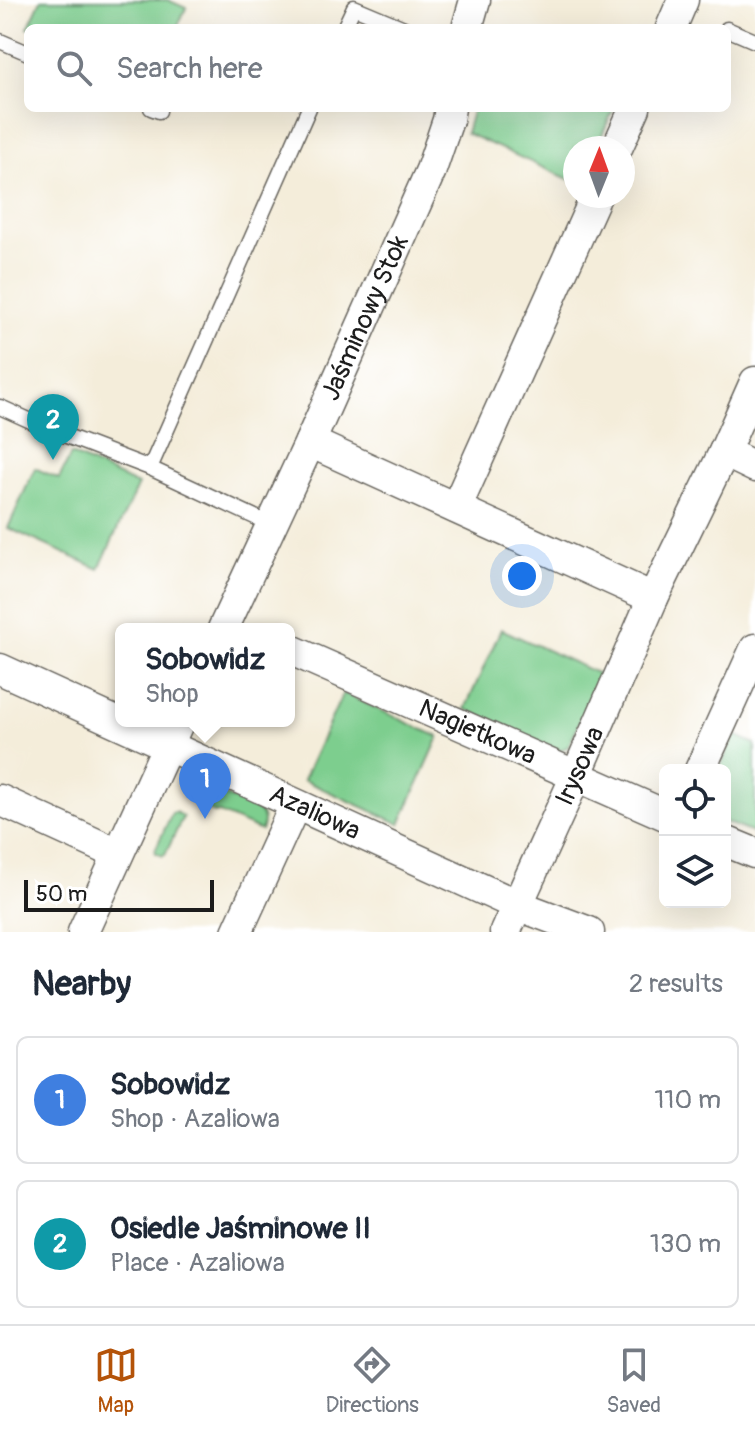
<!DOCTYPE html>
<meta charset="utf-8">
<style>
:root{--surface:#fff;--page:#f2f2f3;--text:#1f2937;--muted:#747a83;--line:#e0e1e3;--accent:#b45309}
body{margin:0;font-family:Pangolin,sans-serif;background:var(--page);color:var(--text)}
.controls{position:absolute;right:24px;bottom:24px;display:grid;overflow:hidden;border-radius:12px;box-shadow:0 8px 32px #0002}
.controls button{width:72px;height:72px;display:grid;place-items:center;padding:0;border:0;border-bottom:2px solid var(--line);background:var(--surface);color:var(--text);font:40px sans-serif}
.compass{position:absolute;left:563px;top:136px;width:72px;height:72px;border-radius:50%;background:var(--surface);box-shadow:0 8px 32px #0002;rotate:1deg}
.scale{position:absolute;left:24px;bottom:20px;width:190px;box-sizing:border-box;padding-left:8px;border:4px solid #1c1c1c;border-top:0;font-size:22px;line-height:28px;white-space:nowrap;color:#1c1c1c;-webkit-text-stroke:6px #fff;paint-order:stroke}
.you{position:absolute;left:522px;top:576px;width:28px;height:28px;margin:-20px;border:6px solid #fff;border-radius:50%;background:#1a73e8;box-shadow:0 0 0 12px #1a73e833}
.badge{display:grid;place-items:center;width:52px;height:52px;border-radius:50%;background:var(--accent);color:#fff;font-size:26px;font-weight:700}
.pin{position:absolute;translate:-50% -66px;filter:drop-shadow(0 2px 4px #0008)}
.pin::after{content:'';position:absolute;top:42px;width:28px;height:24px;background:inherit;clip-path:polygon(0 0,100% 0,50% 100%)}
.popup{position:absolute;left:115px;top:623px;width:180px;height:104px;box-sizing:border-box;display:grid;place-content:center;border-radius:12px;background:var(--surface);filter:drop-shadow(0 2px 6px #0005);font-size:26px;white-space:nowrap;color:var(--muted)}
.popup b{font-size:30px;color:var(--text)}
.popup::after{content:'';position:absolute;left:50%;top:100%;margin-left:-16px;border:16px solid transparent;border-top-color:var(--surface)}
.list{margin:0;padding:0;list-style:none}
h2{display:flex;justify-content:space-between;align-items:center;height:104px;margin:0;padding:0 32px;font-size:34px}
h2 small{font-size:26px;font-weight:400;color:var(--muted)}
.list li{display:grid;grid-template-columns:52px 1fr auto;gap:24px;align-items:center;box-sizing:border-box;height:128px;margin:0 16px 16px;padding:0 16px;border:2px solid var(--line);border-radius:12px}
.list b{display:block;font-size:30px;white-space:nowrap}
.list p{margin:0;font-size:26px;white-space:nowrap;color:var(--muted)}
.list em{font-size:26px;font-style:normal;color:var(--muted)}
.icon{flex:none;width:44px;height:44px;fill:none;stroke:currentColor;stroke-width:2;stroke-linecap:round;stroke-linejoin:round}
.map{position:relative;flex:none;width:755px;height:932px;overflow:hidden}
.search{position:absolute;background:var(--surface);box-shadow:0 8px 32px #0002;left:24px;right:24px;top:24px;height:88px;display:flex;align-items:center;gap:20px;box-sizing:border-box;padding:0 28px;border-radius:12px;color:var(--muted);font-size:30px}
.sheet{height:392px;background:var(--surface)}
nav{display:flex;justify-content:space-around;align-items:center;box-sizing:border-box;height:112px;border-top:2px solid var(--line);background:var(--surface);font-size:22px;color:var(--muted)}
nav a{display:grid;justify-items:center;gap:4px}
nav .on{color:var(--accent)}
.map>svg:first-child{display:block}
.green{fill:#7dce8e;stroke:#4c7555;stroke-width:2}
.lines{fill:none;stroke-linecap:round;stroke-linejoin:round}
.service-casing{stroke:#68655e;stroke-width:17}
.minor-casing{stroke:#68655e;stroke-width:33}
.service{stroke:#fff;stroke-width:14}
.minor{stroke:#fff;stroke-width:30}
.labels{text-anchor:middle;dominant-baseline:central;stroke-width:6;stroke-linejoin:round;paint-order:stroke}
.street-label{font-size:26px;fill:#1c1c1c;stroke:#fff}
</style>
<div class="map">
<svg width="755" height="932" viewBox="0 0 755 932">
<rect width="100%" height="100%" fill="#fff"/>
<filter id="ink" filterUnits="userSpaceOnUse"><feTurbulence type="fractalNoise" baseFrequency=".0125" numOctaves="2"/><feDisplacementMap in="SourceGraphic" scale="16" xChannelSelector="R" yChannelSelector="G"/><feConvolveMatrix kernelMatrix="1 2 1 2 8 2 1 2 1" color-interpolation-filters="sRGB"/></filter>
<filter id="wash" filterUnits="userSpaceOnUse"><feTurbulence type="fractalNoise" baseFrequency=".006" numOctaves="4" result="noise"/><feDisplacementMap in="SourceGraphic" scale="32" xChannelSelector="R" yChannelSelector="G"/><feGaussianBlur stdDeviation="1.8" result="paint"/><feColorMatrix in="noise" values="0 0 0 0 0 0 0 0 0 0 0 0 0 0 0 0 0 1.4 0 .05"/><feComposite in="paint" operator="in"/></filter>
<g filter="url(#wash)">
<rect width="100%" height="100%" fill="#f4edda"/>
<!-- green -->
<g class="green">
<polygon points="41,0 168,0 186,8 177,28 28,28"/>
<polygon points="473,108 614,108 596,148 575,148 575,182 466,133"/>
<polygon points="71,454 138,485 99,569 8,528 35,468 59,479"/>
<polygon points="501,629 601,675 568,747 557,751 465,709"/>
<polygon points="343,693 439,737 400,824 303,780"/>
<polygon points="735,735 755,744 755,834 725,822 725,770 719,770"/>
<path d="M205,787l53,23c6,7 6,13 3,21l-44,-19 -2,1c-17,-7 -17,-10 -10,-26z"/>
<polygon points="175,812 181,815 183,817 165,855 162,856 156,853 155,850 172,813"/>
</g>
</g>
<g filter="url(#ink)">
<g class="lines">
<defs>
<g id="service">
<polyline points="344,28 354,7 404,28"/>
<polyline points="727,29 755,41"/>
<polyline points="0,41 28,53"/>
<polyline points="151,108 159,111"/>
<polyline points="0,407 51,430 150,468 272,525"/>
<polyline points="150,468 309,108"/>
</g>
<g id="minor">
<polyline points="467,28 475,0"/>
<polyline points="671,28 683,0"/>
<polyline points="617,148 635,108"/>
<polyline points="310,442 653,598"/>
<polyline points="724,452 755,467"/>
<polyline points="456,508 596,196"/>
<path id="s1" d="M223,629l87,-187 121,-272 17,-50 2,-12"/>
<path id="s2" d="M289,649l376,166"/>
<path id="s3" d="M0,669l517,236 72,27"/>
<polyline points="700,770 755,649"/>
<polyline points="0,800 118,854"/>
<polyline points="725,841 754,853"/>
<polyline points="83,932 179,721"/>
<polyline points="237,932 295,805"/>
<path id="s4" d="M505,932l71,-156 77,-178 71,-146 31,-70"/>
</g>
</defs>
<!-- service casing -->
<use href="#service" class="service-casing"/>
<!-- minor casing -->
<use href="#minor" class="minor-casing"/>
<!-- service -->
<use href="#service" class="service"/>
<!-- minor -->
<use href="#minor" class="minor"/>
</g>
</g>
<g class="labels">
<!-- street labels -->
<g class="street-label">
<text stroke="none"><textPath href="#s1" startOffset="342">Jaśminowy Stok</textPath></text>
<text stroke="none"><textPath href="#s2" startOffset="206">Nagietkowa</textPath></text>
<text stroke="none"><textPath href="#s4" startOffset="182">Irysowa</textPath></text>
<text stroke="none"><textPath href="#s3" startOffset="346">Azaliowa</textPath></text>
</g>
</g>
</svg>
<div class="controls">
<button><svg class="icon" aria-label="locate" viewBox="0 0 24 24"><circle cx="12" cy="12" r="6"/><path d="M12 2v4M12 18v4M2 12h4M18 12h4"/></svg></button>
<button><svg class="icon" aria-label="layers" viewBox="0 0 24 24"><path d="M12 4l9 5-9 5-9-5zM3 14l9 5 9-5"/></svg></button>
</div>
<svg class="compass" viewBox="-18 -18 36 36"><path d="M0-13l5 13h-10z" fill="#e53935"/><path d="M0 13l5-13h-10z" fill="#747a83"/></svg>
<div class="scale">50 m</div>
<div class="you"></div>
<div class="pin badge" style="left:205px;top:819px;background:#3f7fe0">1</div>
<div class="popup"><b>Sobowidz</b>Shop</div>
<div class="pin badge" style="left:53px;top:460px;background:#0f9aa8">2</div>
<div class="search"><svg class="icon" aria-label="search" viewBox="0 0 24 24"><circle cx="10" cy="10" r="6"/><path d="M15 15l6 6"/></svg>Search here</div>
</div>
<section class="sheet">
<h2>Nearby<small>2 results</small></h2>
<ul class="list">
<li><span class="badge" style="background:#3f7fe0">1</span><div><b>Sobowidz</b><p>Shop · Azaliowa</p></div><em>110 m</em></li>
<li><span class="badge" style="background:#0f9aa8">2</span><div><b>Osiedle Jaśminowe II</b><p>Place · Azaliowa</p></div><em>130 m</em></li>
</ul>
</section>
<nav>
<a class="on"><svg class="icon" aria-label="map" viewBox="0 0 24 24"><path d="M3 6l6-2 6 2 6-2v14l-6 2-6-2-6 2zM9 4v14M15 6v14"/></svg>Map</a>
<a><svg class="icon" aria-label="directions" viewBox="0 0 24 24"><path d="M12 3l9 9-9 9-9-9zM9 14v-3h6M13 9l2 2-2 2"/></svg>Directions</a>
<a><svg class="icon" aria-label="saved" viewBox="0 0 24 24"><path d="M7 4h10v16l-5-4-5 4z"/></svg>Saved</a>
</nav>
